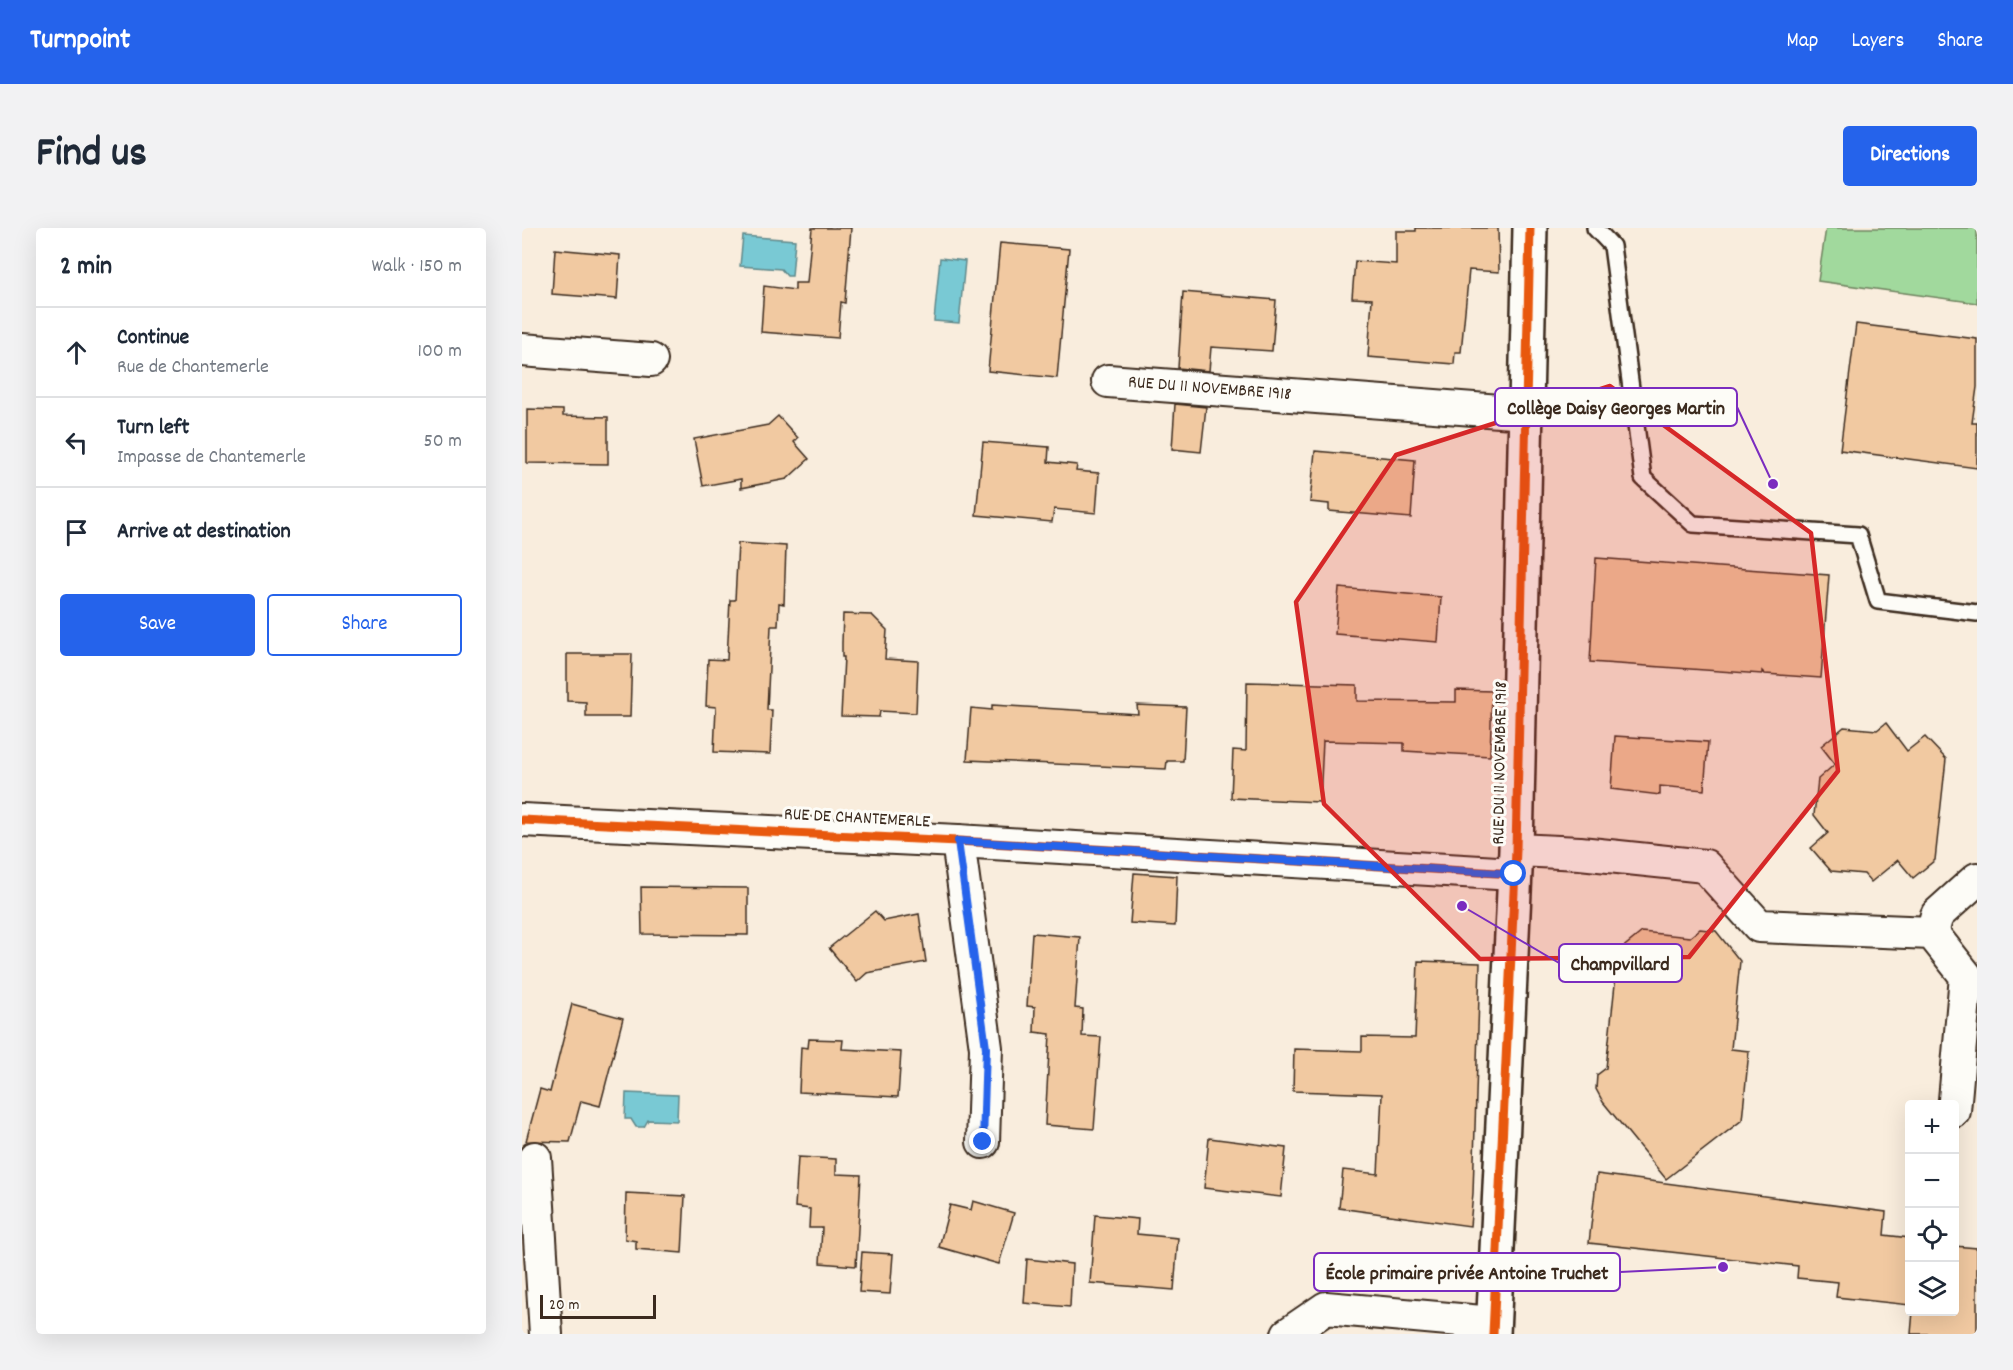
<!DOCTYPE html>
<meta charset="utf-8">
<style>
:root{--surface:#fff;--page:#f2f2f3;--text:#1f2937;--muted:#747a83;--line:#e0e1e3;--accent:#2563eb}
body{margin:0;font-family:Dekko,sans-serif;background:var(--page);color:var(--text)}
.controls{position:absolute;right:18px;bottom:18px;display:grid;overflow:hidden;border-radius:6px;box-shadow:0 6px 24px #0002}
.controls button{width:54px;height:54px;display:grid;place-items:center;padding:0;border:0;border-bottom:2px solid var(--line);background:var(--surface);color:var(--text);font:30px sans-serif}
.scale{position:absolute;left:18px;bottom:15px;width:116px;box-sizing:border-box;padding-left:6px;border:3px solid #3b2a1e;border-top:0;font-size:16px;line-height:21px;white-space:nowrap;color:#3b2a1e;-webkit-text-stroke:4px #fdfcf7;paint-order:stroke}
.stop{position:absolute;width:18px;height:18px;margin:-14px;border:4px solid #2563eb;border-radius:50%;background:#fff}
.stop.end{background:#2563eb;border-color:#fff;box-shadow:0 2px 6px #0008}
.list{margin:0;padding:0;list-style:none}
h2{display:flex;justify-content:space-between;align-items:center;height:78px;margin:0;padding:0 24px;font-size:26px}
h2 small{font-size:20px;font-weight:400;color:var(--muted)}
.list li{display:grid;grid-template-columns:39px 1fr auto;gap:18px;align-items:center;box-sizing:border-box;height:90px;padding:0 24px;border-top:2px solid var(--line)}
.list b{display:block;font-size:22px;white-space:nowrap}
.list p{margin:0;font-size:20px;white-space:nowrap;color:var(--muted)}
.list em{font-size:20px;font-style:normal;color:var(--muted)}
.actions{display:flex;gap:12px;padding:18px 24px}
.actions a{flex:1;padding:14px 0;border:2px solid var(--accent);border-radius:6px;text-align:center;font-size:21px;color:var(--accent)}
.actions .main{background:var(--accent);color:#fff}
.icon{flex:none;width:33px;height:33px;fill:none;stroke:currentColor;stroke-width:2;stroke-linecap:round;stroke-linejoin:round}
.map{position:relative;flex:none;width:1455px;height:1106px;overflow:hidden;border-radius:6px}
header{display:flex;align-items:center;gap:36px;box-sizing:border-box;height:84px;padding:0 30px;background:var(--accent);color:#fff}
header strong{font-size:28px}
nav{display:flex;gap:33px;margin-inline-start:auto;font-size:21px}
.intro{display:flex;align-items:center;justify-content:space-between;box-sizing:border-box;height:144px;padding:0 36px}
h1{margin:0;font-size:42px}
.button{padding:15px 27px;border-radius:6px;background:var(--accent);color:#fff;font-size:21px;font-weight:700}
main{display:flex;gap:36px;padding:0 36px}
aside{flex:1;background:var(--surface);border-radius:6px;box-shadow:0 6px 24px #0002}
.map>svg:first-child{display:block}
.green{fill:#a1d99d;stroke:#6e825e;stroke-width:1.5}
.water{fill:#79c9d4;stroke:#60898b;stroke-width:1.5}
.building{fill:#f1c9a1;stroke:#3b2a1e;stroke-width:1.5}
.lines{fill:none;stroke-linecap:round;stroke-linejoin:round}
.service-casing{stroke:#3b2a1e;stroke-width:20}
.minor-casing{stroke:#3b2a1e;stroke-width:36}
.tertiary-casing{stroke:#3b2a1e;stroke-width:38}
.service{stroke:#fdfcf7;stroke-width:15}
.minor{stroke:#fdfcf7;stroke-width:32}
.tertiary{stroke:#fdfcf7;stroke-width:33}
.cycleway-casing{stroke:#fdfcf7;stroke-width:13}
.cycleway{stroke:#e8590c;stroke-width:9}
.route{stroke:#2563eb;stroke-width:8}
.marked{fill:#d62828;fill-opacity:0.2;stroke:#d62828;stroke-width:4.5;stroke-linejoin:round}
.labels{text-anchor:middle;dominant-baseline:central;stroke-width:6;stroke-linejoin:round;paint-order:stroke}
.street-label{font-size:18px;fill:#3b2a1e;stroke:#fdfcf7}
.leader{fill:none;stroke:#7b2cbf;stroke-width:2}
.callout-dot{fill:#7b2cbf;stroke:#fdfcf7;stroke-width:2}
.callout{fill:#fdfcf7;stroke:#7b2cbf;stroke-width:2}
.callout-label{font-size:20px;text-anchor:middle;font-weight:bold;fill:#3b2a1e}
</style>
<header>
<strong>Turnpoint</strong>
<nav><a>Map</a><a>Layers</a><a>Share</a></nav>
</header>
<div class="intro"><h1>Find us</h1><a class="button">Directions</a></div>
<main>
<aside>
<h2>2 min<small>Walk · 150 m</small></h2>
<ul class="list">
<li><svg class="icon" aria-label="ahead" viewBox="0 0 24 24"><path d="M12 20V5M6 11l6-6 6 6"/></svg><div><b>Continue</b><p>Rue de Chantemerle</p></div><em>100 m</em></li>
<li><svg class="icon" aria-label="left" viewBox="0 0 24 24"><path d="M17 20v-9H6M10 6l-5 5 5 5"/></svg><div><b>Turn left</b><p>Impasse de Chantemerle</p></div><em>50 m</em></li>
<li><svg class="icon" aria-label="arrive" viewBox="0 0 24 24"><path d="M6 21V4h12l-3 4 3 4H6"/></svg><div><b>Arrive at destination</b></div></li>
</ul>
<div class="actions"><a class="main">Save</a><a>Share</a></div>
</aside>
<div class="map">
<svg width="1455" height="1106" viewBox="0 0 1455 1106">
<rect width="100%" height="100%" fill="#f9eddd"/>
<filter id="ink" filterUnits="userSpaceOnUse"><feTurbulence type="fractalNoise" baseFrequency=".0167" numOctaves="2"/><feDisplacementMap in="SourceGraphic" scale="12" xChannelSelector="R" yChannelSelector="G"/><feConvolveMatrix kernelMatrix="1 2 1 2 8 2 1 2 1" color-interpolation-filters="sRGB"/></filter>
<g filter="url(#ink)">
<!-- green -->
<polygon class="green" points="1304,0 1455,0 1455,75 1296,53"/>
<!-- water -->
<g class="water">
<polygon points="221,8 273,12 270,48 265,48 259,41 218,38"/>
<polygon points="418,30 443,33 437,95 412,93"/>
<polygon points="104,865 156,867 155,893 126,892 122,899 114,899 109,891 103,891"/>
</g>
<!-- building -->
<g class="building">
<polygon points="290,0 329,0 323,75 319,74 316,110 239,104 242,58 273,62 273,55 285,55"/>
<polygon points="894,0 976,0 977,44 947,42 939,124 933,124 932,136 846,129 850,71 830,70 833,33 874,36 874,3 894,3"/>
<polygon points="478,15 547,21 535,150 466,143"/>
<polygon points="33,21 98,27 95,71 30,66"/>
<polygon points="661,64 754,72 750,123 689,119 687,143 656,140"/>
<polygon points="1334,96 1455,111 1455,159 1450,195 1455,195 1455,240 1318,222"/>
<polygon points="653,176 684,179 679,224 650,221"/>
<polygon points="5,181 41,182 41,188 86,189 86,236 5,235"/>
<polygon points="256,188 276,210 272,214 287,231 265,251 219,260 219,251 181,258 172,211 246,197"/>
<polygon points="461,214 527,219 526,234 555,237 554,243 577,245 574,285 532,281 530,294 454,287"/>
<polygon points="793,223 893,232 889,290 807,283 807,276 788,274"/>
<polygon points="216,315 264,318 262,376 257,375 256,398 249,398 245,482 250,482 248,526 192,524 194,479 184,478 186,431 205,432 208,372 213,372"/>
<polygon points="1074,330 1307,347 1299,450 1243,446 1240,443 1240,446 1068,434"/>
<polygon points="817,360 919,369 916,414 813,406"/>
<polygon points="321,386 350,387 365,402 363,431 396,433 394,485 358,483 357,489 319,488 322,429 320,429 320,415"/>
<polygon points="45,426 110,426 108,489 64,489 64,474 45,473"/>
<polygon points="725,454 835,457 835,473 934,474 934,462 970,463 968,528 882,523 882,515 801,513 798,574 709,570 711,522 724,523"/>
<polygon points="470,477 616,486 615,477 664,479 661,533 645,533 644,541 445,532 449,480 470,482"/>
<polygon points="1364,495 1385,523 1403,509 1424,531 1413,632 1391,650 1376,632 1349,654 1342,646 1309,643 1289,620 1306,605 1292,587 1296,551 1313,536 1299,518 1322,499 1355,502"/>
<polygon points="1093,508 1186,514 1182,562 1138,558 1138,567 1089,561"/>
<polygon points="612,645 655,648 653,698 608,695"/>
<polygon points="119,659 226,660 226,707 120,706"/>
<polygon points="353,683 362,693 397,686 404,734 345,745 335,754 307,720"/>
<polygon points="1178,701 1194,703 1218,733 1209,821 1227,823 1220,892 1144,951 1081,874 1074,861 1075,847 1084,840 1093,756 1086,745 1088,730 1120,704 1168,709"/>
<polygon points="510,705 558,709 553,780 561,781 560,808 579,809 572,901 523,897 528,806 512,804 513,779 505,778"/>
<polygon points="896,733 958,735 951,965 948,998 817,980 821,942 856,946 860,866 771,863 772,821 840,823 840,809 893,810"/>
<polygon points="50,776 101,790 78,878 59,873 48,914 4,913 18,861 28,864"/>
<polygon points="287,811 321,812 320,821 379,824 376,869 277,864 279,819 286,820"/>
<polygon points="687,910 764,920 759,969 682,960"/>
<polygon points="276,929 314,931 314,946 339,947 334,1038 298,1035 300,1000 287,1000 288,981 273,979"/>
<polygon points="1075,946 1364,984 1362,1007 1388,1010 1388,1077 1314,1069 1316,1054 1275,1050 1276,1038 1067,1015"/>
<polygon points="104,965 163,968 160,1025 114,1021 114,1013 103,1011"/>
<polygon points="451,973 492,985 477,1036 417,1019 428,977 449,982"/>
<polygon points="573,987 616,991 615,1006 656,1010 652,1062 568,1055"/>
<polygon points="1432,1018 1455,1020 1455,1106 1389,1106 1391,1083 1432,1083"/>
<polygon points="340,1024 371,1026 368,1066 337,1064"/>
<polygon points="505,1031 550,1036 548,1079 502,1075"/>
</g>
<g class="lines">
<defs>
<polyline id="service" points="1073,0 1090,18 1121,250 1171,296 1336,307 1356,373 1455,385"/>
<g id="minor">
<polyline points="0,122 129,132"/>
<path id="s1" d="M586,153l418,32"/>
<polyline points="0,592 436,613 992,646"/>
<polyline points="436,613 464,820 461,914"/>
<polyline points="994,622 1058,625 1183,638 1237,698 1410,705 1444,748 1432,883"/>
<polyline points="1410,705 1415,687 1455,651"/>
<polyline points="13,930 24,1106"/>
<polyline points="766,1106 804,1080 971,1095"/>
</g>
<polyline id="tertiary" points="971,1106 994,622 1008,0"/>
</defs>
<!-- service casing -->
<use href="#service" class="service-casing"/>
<!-- minor casing -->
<use href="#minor" class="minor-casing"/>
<!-- tertiary casing -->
<use href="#tertiary" class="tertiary-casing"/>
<!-- service -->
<use href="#service" class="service"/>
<!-- minor -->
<use href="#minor" class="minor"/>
<!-- tertiary -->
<use href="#tertiary" class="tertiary"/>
<defs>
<g id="cycleway">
<polyline points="0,592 436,613 992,646"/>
<polyline points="971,1106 994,622 1008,0"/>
</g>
</defs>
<!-- cycleway casing -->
<use href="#cycleway" class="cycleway-casing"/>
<!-- cycleway -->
<use href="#cycleway" class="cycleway"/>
</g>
</g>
<g class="lines" filter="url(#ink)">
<!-- route -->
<polyline class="route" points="461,914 464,820 436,613 992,646"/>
</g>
<!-- marked area -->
<path class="marked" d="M1088,158l201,147 27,238 -149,186 -209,2 -156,-155 -28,-202 100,-147z"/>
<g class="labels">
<!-- street labels -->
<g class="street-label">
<text stroke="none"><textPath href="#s1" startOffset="102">RUE DU 11 NOVEMBRE 1918</textPath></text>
<text transform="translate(979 535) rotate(-89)">RUE DU 11 NOVEMBRE 1918</text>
<text transform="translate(335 591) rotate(3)">RUE DE CHANTEMERLE</text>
</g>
</g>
<!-- callouts -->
<path class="leader" d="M1251 256L1215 179M940 678L1037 735M1201 1039L1098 1044"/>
<g class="callout-dot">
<circle cx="1251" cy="256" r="6"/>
<circle cx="940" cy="678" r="6"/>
<circle cx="1201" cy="1039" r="6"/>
</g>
<g class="callout">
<rect x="973" y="160" width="242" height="38" rx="6"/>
<rect x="1037" y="716" width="123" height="38" rx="6"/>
<rect x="792" y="1025" width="306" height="38" rx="6"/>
</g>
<g class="callout-label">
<text x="1094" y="186">Collège Daisy Georges Martin</text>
<text x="1098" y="742">Champvillard</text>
<text x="945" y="1051">École primaire privée Antoine Truchet</text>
</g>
</svg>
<div class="controls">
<button>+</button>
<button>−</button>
<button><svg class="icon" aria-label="locate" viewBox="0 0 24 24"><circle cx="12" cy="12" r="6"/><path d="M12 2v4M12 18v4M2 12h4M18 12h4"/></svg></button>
<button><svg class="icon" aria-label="layers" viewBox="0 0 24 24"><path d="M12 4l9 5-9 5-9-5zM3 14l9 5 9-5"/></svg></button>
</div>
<div class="scale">20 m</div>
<div class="stop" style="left:992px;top:646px"></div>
<div class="stop end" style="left:461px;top:914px"></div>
</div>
</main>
